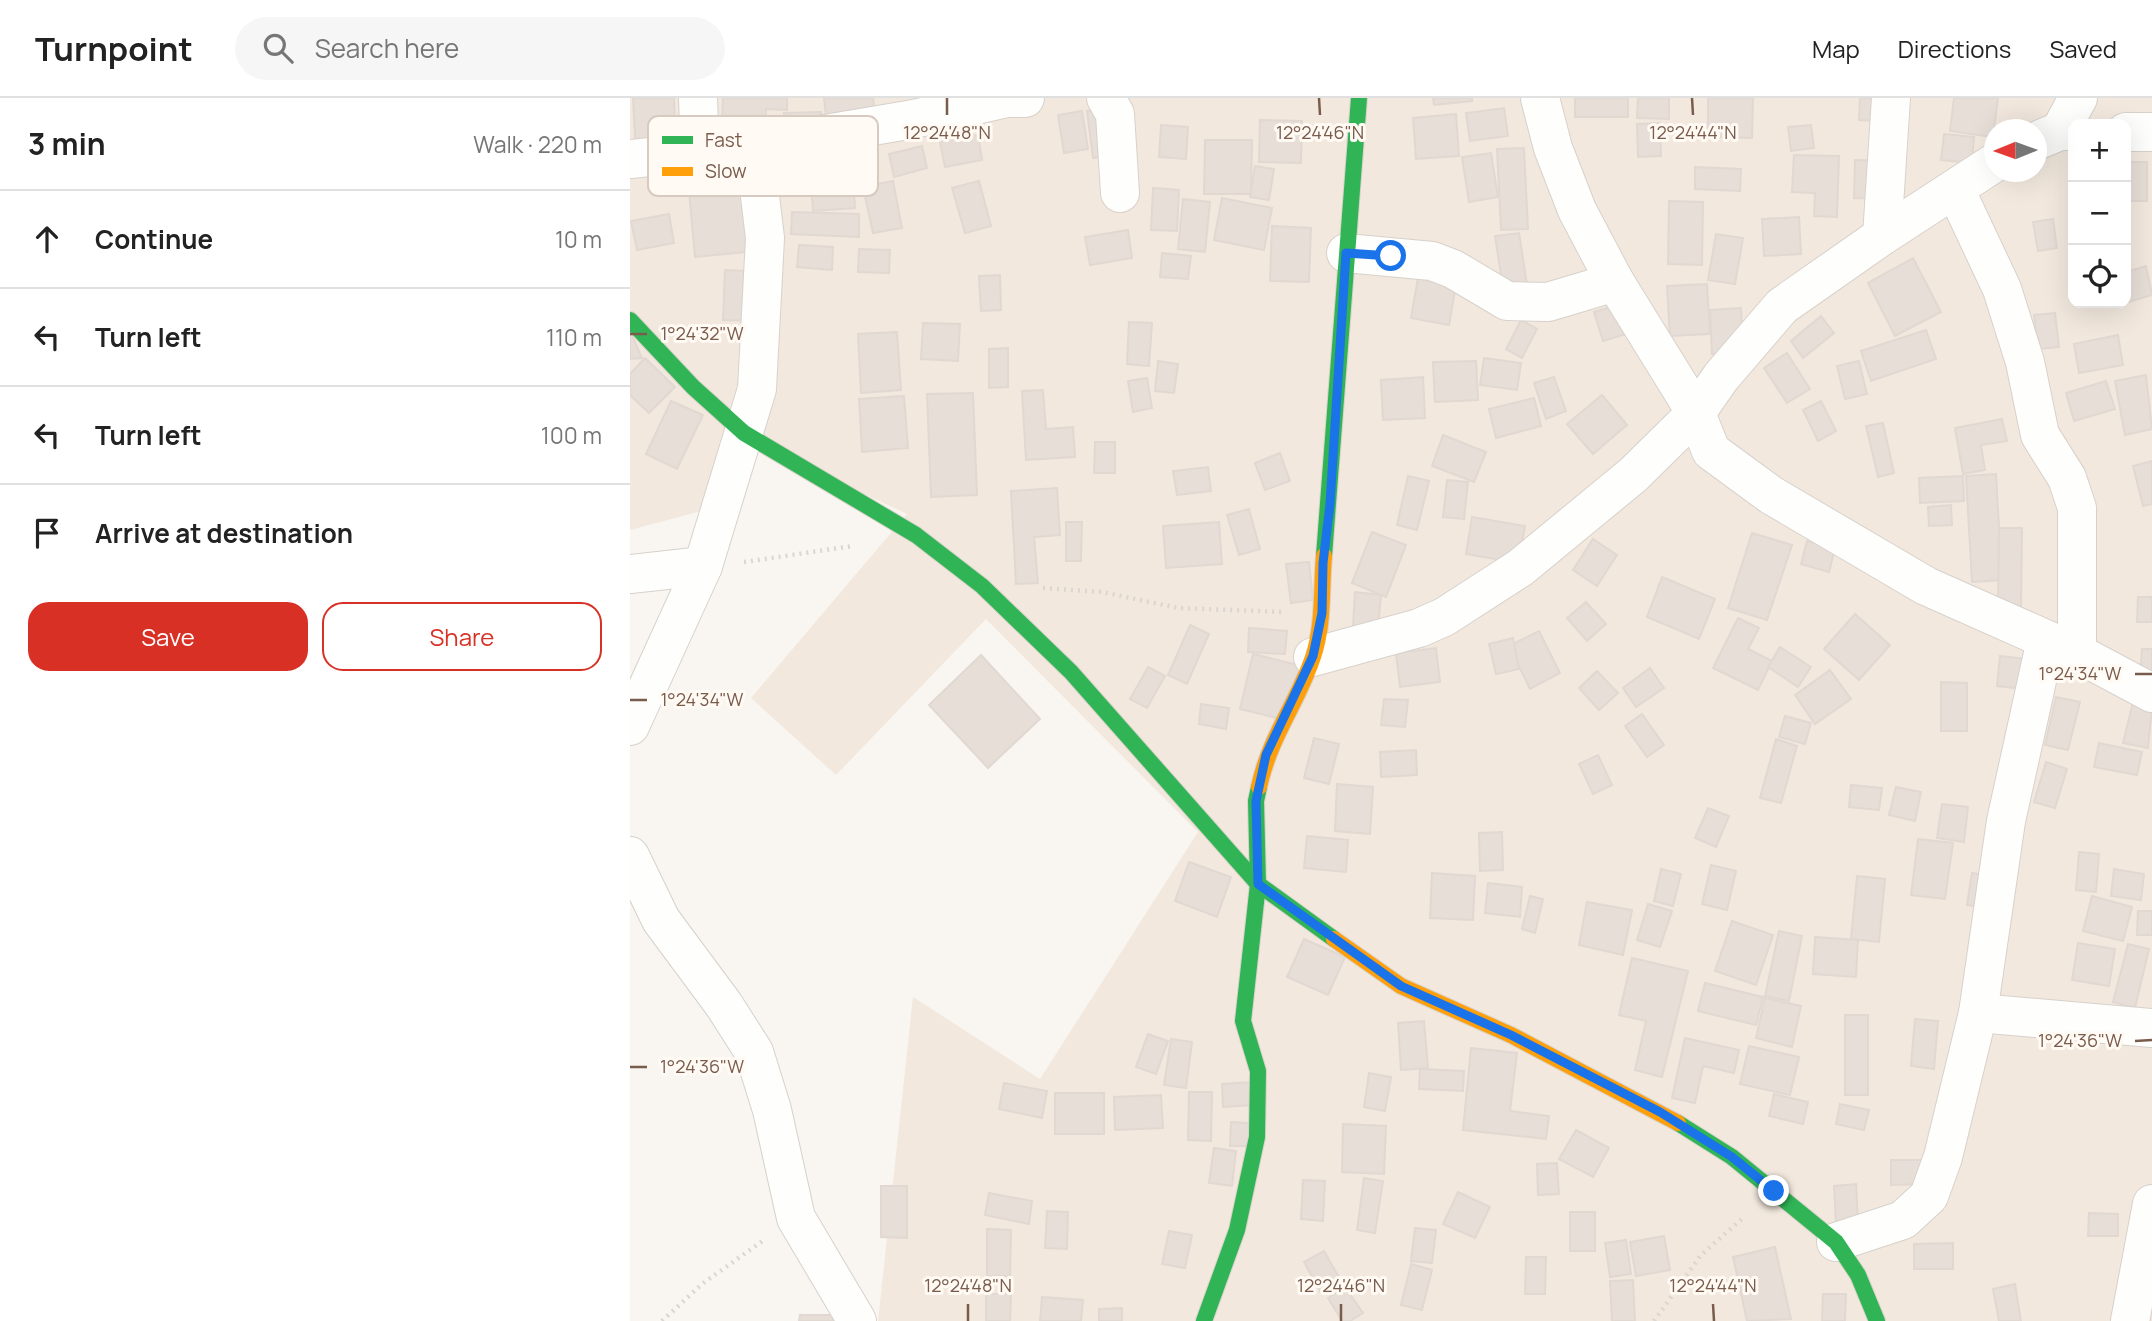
<!DOCTYPE html>
<meta charset="utf-8">
<style>
:root{--surface:#fff;--page:#f6f6f6;--text:#222;--muted:#767676;--line:#e0e0e0;--accent:#d93025}
body{margin:0;font-family:Manrope,sans-serif;background:var(--page);color:var(--text)}
.controls{position:absolute;right:21px;top:21px;display:grid;overflow:hidden;border-radius:14px;box-shadow:0 7px 28px #0002}
.controls button{width:63px;height:63px;display:grid;place-items:center;padding:0;border:0;border-bottom:2px solid var(--line);background:var(--surface);color:var(--text);font:35px sans-serif}
.compass{position:absolute;left:1354px;top:21px;width:63px;height:63px;border-radius:50%;background:var(--surface);box-shadow:0 7px 28px #0002;rotate:269deg}
.stop{position:absolute;width:21px;height:21px;margin:-16px;border:5px solid #1a73e8;border-radius:50%;background:#fff}
.stop.end{background:#1a73e8;border-color:#fff;box-shadow:0 2px 7px #0008}
.list{margin:0;padding:0;list-style:none}
h2{display:flex;justify-content:space-between;align-items:center;height:91px;margin:0;padding:0 28px;font-size:30px}
h2 small{font-size:23px;font-weight:400;color:var(--muted)}
.list li{display:grid;grid-template-columns:46px 1fr auto;gap:21px;align-items:center;box-sizing:border-box;height:98px;padding:0 28px;border-top:2px solid var(--line)}
.list b{display:block;font-size:26px;white-space:nowrap}
.list em{font-size:23px;font-style:normal;color:var(--muted)}
.actions{display:flex;gap:14px;padding:21px 28px}
.actions a{flex:1;padding:16px 0;border:2px solid var(--accent);border-radius:21px;text-align:center;font-size:24px;color:var(--accent)}
.actions .main{background:var(--accent);color:#fff}
.icon{flex:none;width:38px;height:38px;fill:none;stroke:currentColor;stroke-width:2;stroke-linecap:round;stroke-linejoin:round}
.map{position:relative;flex:none;width:1522px;height:1223px;overflow:hidden}
header{display:flex;align-items:center;gap:42px;box-sizing:border-box;height:98px;padding:0 35px;background:var(--surface);border-bottom:2px solid var(--line)}
header strong{font-size:33px}
nav{display:flex;gap:38px;margin-inline-start:auto;font-size:24px}
.search{width:490px;height:63px;background:var(--page);display:flex;align-items:center;gap:18px;box-sizing:border-box;padding:0 24px;border-radius:38px;color:var(--muted);font-size:26px}
main{display:flex}
aside{flex:1;background:var(--surface)}
.map>svg:first-child{display:block}
.residential{fill:#f2e8de;fill-rule:evenodd}
.building{fill:#e6ded7;stroke:#e2d8d2;stroke-width:2}
.lines{fill:none;stroke-linecap:round;stroke-linejoin:round}
.street-casing{stroke:#d7d1cb;stroke-width:40}
.fast-casing{stroke:#d9d2cb;stroke-width:18}
.slow-casing{stroke:#d9d2cb;stroke-width:18}
.path{stroke:#dcd5d0;stroke-width:4.5;stroke-dasharray:2 5;stroke-linecap:butt}
.street{stroke:#fefefd;stroke-width:38}
.fast{stroke:#30b455;stroke-width:16}
.slow{stroke:#ff9f0a;stroke-width:16}
.route{stroke:#1a73e8;stroke-width:9}
.ticks{fill:none;stroke:#7a5c4d;stroke-width:2.5}
.key{fill:#fffaf3;stroke:#d7cbc1;stroke-width:2}
.key-label{font-size:19px;fill:#7a5c4d}
.ticks-label{font-size:18px;text-anchor:middle;fill:#7a5c4d;stroke:#fffaf3;stroke-width:6;stroke-linejoin:round;paint-order:stroke}
</style>
<header>
<strong>Turnpoint</strong>
<div class="search"><svg class="icon" aria-label="search" viewBox="0 0 24 24"><circle cx="10" cy="10" r="6"/><path d="M15 15l6 6"/></svg>Search here</div>
<nav><a>Map</a><a>Directions</a><a>Saved</a></nav>
</header>
<main>
<aside>
<h2>3 min<small>Walk · 220 m</small></h2>
<ul class="list">
<li><svg class="icon" aria-label="ahead" viewBox="0 0 24 24"><path d="M12 20V5M6 11l6-6 6 6"/></svg><div><b>Continue</b></div><em>10 m</em></li>
<li><svg class="icon" aria-label="left" viewBox="0 0 24 24"><path d="M17 20v-9H6M10 6l-5 5 5 5"/></svg><div><b>Turn left</b></div><em>110 m</em></li>
<li><svg class="icon" aria-label="left" viewBox="0 0 24 24"><path d="M17 20v-9H6M10 6l-5 5 5 5"/></svg><div><b>Turn left</b></div><em>100 m</em></li>
<li><svg class="icon" aria-label="arrive" viewBox="0 0 24 24"><path d="M6 21V4h12l-3 4 3 4H6"/></svg><div><b>Arrive at destination</b></div></li>
</ul>
<div class="actions"><a class="main">Save</a><a>Share</a></div>
</aside>
<div class="map">
<svg width="1522" height="1223" viewBox="0 0 1522 1223">
<rect width="100%" height="100%" fill="#f9f5f0"/>
<!-- residential -->
<path class="residential" d="M0,0h1522v1223h-1274l35,-324 127,82 158,-247 -212,-213 -150,156 -85,-77 156,-184 -156,-73 -31,65 -90,24zM1443,26h53v179h-53zM1364,32h42v42h-42z"/>
<!-- building -->
<g class="building">
<polygon points="3,0 44,0 46,54 6,56"/>
<polygon points="93,0 157,0 157,12 136,11 134,50 91,48"/>
<polygon points="194,0 243,0 247,30 198,35"/>
<polygon points="803,0 842,0 842,3 804,7"/>
<rect x="945" y="0" width="53" height="19"/>
<polygon points="1008,0 1039,0 1039,21 1007,20"/>
<polygon points="1078,0 1123,0 1122,40 1078,39"/>
<polygon points="1230,0 1267,0 1266,24 1229,22"/>
<polygon points="1324,0 1368,0 1363,39 1320,33"/>
<polygon points="874,10 878,38 840,43 836,15"/>
<polygon points="475,11 482,57 463,60 457,13"/>
<polygon points="452,13 458,51 434,55 428,17"/>
<polygon points="191,14 191,41 154,41 154,15"/>
<polygon points="826,16 829,58 786,61 783,20"/>
<polygon points="630,22 672,23 671,65 629,64"/>
<polygon points="1030,25 1031,58 1008,59 1007,26"/>
<polygon points="531,27 558,29 556,61 529,59"/>
<polygon points="1181,27 1184,50 1161,53 1158,29"/>
<polygon points="1314,36 1344,39 1342,65 1311,62"/>
<polygon points="348,37 352,62 315,69 310,44"/>
<polygon points="575,42 622,42 621,96 574,96"/>
<polygon points="292,48 297,70 264,79 259,56"/>
<polygon points="894,50 898,131 871,132 867,51"/>
<polygon points="861,55 868,99 839,104 832,59"/>
<polygon points="1164,57 1209,58 1207,119 1184,118 1185,95 1162,94"/>
<polygon points="1225,62 1255,63 1254,101 1224,100"/>
<rect x="1496" y="64" width="21" height="39"/>
<polygon points="222,66 225,110 183,113 180,69"/>
<polygon points="625,68 644,71 639,102 620,99"/>
<polygon points="1065,69 1111,71 1110,93 1065,91"/>
<polygon points="263,83 272,130 243,135 233,89"/>
<polygon points="349,83 361,128 335,135 322,90"/>
<polygon points="120,87 126,153 65,159 59,93"/>
<polygon points="523,90 549,92 547,133 521,132"/>
<polygon points="592,100 642,110 634,152 584,142"/>
<polygon points="553,101 580,104 575,154 548,151"/>
<polygon points="1039,103 1073,104 1072,167 1038,166"/>
<polygon points="162,114 229,116 229,139 161,136"/>
<polygon points="39,116 44,145 7,152 1,123"/>
<polygon points="1169,119 1171,156 1134,158 1132,121"/>
<polygon points="1423,121 1427,150 1408,153 1403,124"/>
<polygon points="642,128 681,130 679,184 640,183"/>
<polygon points="498,132 502,160 460,167 455,139"/>
<polygon points="889,135 897,187 873,190 865,138"/>
<polygon points="1086,136 1113,140 1105,186 1078,182"/>
<polygon points="169,147 203,149 202,172 167,169"/>
<polygon points="229,151 260,152 259,175 228,174"/>
<polygon points="532,155 561,158 558,181 530,179"/>
<polygon points="1283,160 1311,214 1265,238 1238,185"/>
<polygon points="1516,168 1522,197 1488,207 1487,205 1496,205 1496,174"/>
<polygon points="95,172 137,174 135,223 93,222"/>
<polygon points="789,174 827,181 819,227 781,220"/>
<polygon points="370,177 371,212 351,213 349,178"/>
<polygon points="1077,186 1080,236 1040,238 1037,188"/>
<polygon points="1007,201 1016,230 973,243 964,214"/>
<polygon points="1111,210 1113,254 1082,256 1080,212"/>
<polygon points="1425,215 1429,249 1408,251 1404,217"/>
<polygon points="1191,218 1204,235 1173,260 1161,243"/>
<polygon points="891,222 907,231 892,260 876,251"/>
<polygon points="499,224 522,225 519,268 497,266"/>
<polygon points="293,225 330,226 328,263 291,261"/>
<polygon points="1296,232 1306,261 1241,283 1231,253"/>
<polygon points="0,233 12,260 0,261"/>
<polygon points="267,234 271,292 231,295 228,236"/>
<polygon points="1488,237 1493,267 1449,275 1444,246"/>
<polygon points="378,250 378,289 359,290 359,251"/>
<polygon points="1157,255 1180,291 1157,305 1134,270"/>
<polygon points="15,260 45,289 19,315 0,297 0,276"/>
<polygon points="854,260 891,265 887,292 850,287"/>
<polygon points="528,263 548,266 544,295 525,293"/>
<polygon points="846,263 848,302 805,304 803,264"/>
<polygon points="1229,263 1237,296 1215,301 1207,268"/>
<polygon points="1516,277 1522,331 1495,337 1485,283"/>
<polygon points="793,279 795,320 753,322 751,282"/>
<polygon points="924,279 936,313 916,321 904,285"/>
<polygon points="517,280 522,310 503,314 498,283"/>
<polygon points="1476,283 1485,311 1444,323 1436,295"/>
<polygon points="413,292 416,331 443,329 445,359 396,362 392,293"/>
<polygon points="343,295 347,397 301,399 297,296"/>
<polygon points="972,297 997,327 963,356 937,326"/>
<polygon points="274,298 278,350 232,354 229,301"/>
<polygon points="904,300 911,328 866,340 859,311"/>
<polygon points="41,303 73,317 47,371 16,356"/>
<polygon points="1191,303 1206,333 1188,343 1173,312"/>
<polygon points="1372,321 1377,343 1351,347 1355,372 1333,376 1325,330"/>
<polygon points="1253,325 1264,375 1248,379 1236,328"/>
<polygon points="813,337 856,354 844,384 802,368"/>
<polygon points="465,344 485,344 485,375 464,375"/>
<polygon points="650,355 660,383 635,392 625,365"/>
<polygon points="1522,363 1522,406 1513,408 1503,368"/>
<polygon points="578,369 581,393 547,397 543,373"/>
<polygon points="1366,376 1372,482 1342,484 1336,378"/>
<polygon points="778,378 799,383 787,432 767,427"/>
<polygon points="1333,378 1334,403 1290,405 1289,380"/>
<polygon points="817,382 838,384 834,421 813,419"/>
<polygon points="427,390 430,437 404,439 408,485 386,486 381,393"/>
<polygon points="1321,407 1322,427 1299,428 1298,409"/>
<polygon points="619,411 630,451 609,457 597,417"/>
<polygon points="842,419 895,428 888,465 836,456"/>
<polygon points="436,424 452,424 451,463 436,463"/>
<polygon points="589,424 592,466 536,470 533,428"/>
<polygon points="1369,430 1392,430 1391,512 1368,512"/>
<polygon points="742,434 776,447 756,499 722,485"/>
<polygon points="1122,435 1162,447 1137,522 1098,510"/>
<polygon points="963,441 987,457 967,488 943,472"/>
<polygon points="1177,443 1205,450 1199,474 1171,466"/>
<polygon points="679,464 683,502 661,505 656,466"/>
<polygon points="1032,479 1085,501 1069,541 1017,519"/>
<polygon points="725,494 751,497 748,531 723,529"/>
<polygon points="1508,499 1522,499 1522,524 1507,524"/>
<polygon points="956,504 976,526 957,543 937,520"/>
<polygon points="1225,516 1260,547 1229,582 1194,551"/>
<polygon points="1108,520 1129,530 1118,551 1142,563 1128,592 1083,570"/>
<polygon points="560,527 579,536 557,586 538,577"/>
<polygon points="619,530 657,533 655,556 618,554"/>
<polygon points="909,533 930,575 900,591 879,548"/>
<polygon points="883,540 889,571 866,576 859,546"/>
<polygon points="1150,549 1181,569 1168,589 1138,569"/>
<polygon points="806,550 810,584 770,589 766,555"/>
<polygon points="1512,551 1522,551 1522,580 1510,580"/>
<polygon points="623,556 672,568 659,623 610,611"/>
<polygon points="351,557 410,621 358,670 299,607"/>
<polygon points="1370,558 1415,563 1411,593 1367,588"/>
<polygon points="518,569 535,578 517,610 500,601"/>
<polygon points="1020,570 1034,590 1006,609 993,590"/>
<polygon points="1200,572 1221,601 1185,626 1165,597"/>
<polygon points="967,573 988,595 969,612 949,590"/>
<polygon points="1311,584 1337,585 1337,633 1311,633"/>
<polygon points="1426,599 1450,604 1438,652 1415,647"/>
<polygon points="754,601 778,602 775,629 751,627"/>
<polygon points="1503,604 1522,609 1518,650 1493,645"/>
<polygon points="571,606 599,610 596,631 569,626"/>
<polygon points="1012,616 1034,647 1017,659 995,628"/>
<polygon points="1155,618 1181,625 1175,646 1149,639"/>
<polygon points="684,640 709,646 699,686 674,680"/>
<polygon points="1146,641 1167,648 1151,705 1130,700"/>
<polygon points="1469,645 1512,654 1507,677 1464,669"/>
<polygon points="786,652 787,677 751,679 750,654"/>
<polygon points="968,657 982,687 963,696 949,666"/>
<polygon points="1416,664 1437,671 1425,710 1404,704"/>
<polygon points="707,686 743,689 740,736 705,733"/>
<polygon points="1221,687 1252,690 1249,712 1219,709"/>
<polygon points="1266,689 1291,694 1285,723 1259,717"/>
<polygon points="1312,706 1338,709 1334,744 1307,740"/>
<polygon points="1078,710 1099,718 1086,749 1065,740"/>
<polygon points="872,734 873,772 850,773 849,735"/>
<polygon points="677,738 718,742 716,774 674,770"/>
<polygon points="1288,741 1323,745 1315,801 1281,797"/>
<polygon points="1449,754 1469,756 1466,794 1446,792"/>
<polygon points="559,764 601,779 587,819 545,803"/>
<polygon points="1081,767 1106,773 1097,812 1072,806"/>
<polygon points="1031,771 1051,776 1043,808 1024,803"/>
<polygon points="1484,771 1514,776 1511,802 1481,798"/>
<polygon points="802,775 845,778 843,822 800,820"/>
<polygon points="1342,775 1380,781 1375,813 1337,807"/>
<polygon points="1227,778 1255,781 1249,844 1221,841"/>
<polygon points="858,785 892,789 890,819 855,815"/>
<polygon points="900,798 913,801 905,835 892,831"/>
<polygon points="1462,798 1502,809 1493,843 1453,833"/>
<polygon points="957,804 1002,812 993,857 949,847"/>
<polygon points="1018,806 1042,813 1030,849 1007,842"/>
<polygon points="1508,813 1522,813 1522,837 1507,837"/>
<polygon points="1102,823 1143,837 1126,887 1085,873"/>
<polygon points="1149,833 1172,838 1159,903 1135,898"/>
<polygon points="1185,839 1228,842 1226,879 1183,876"/>
<polygon points="674,841 715,859 698,897 657,879"/>
<polygon points="1448,845 1485,851 1479,888 1442,882"/>
<polygon points="1498,846 1519,851 1505,910 1483,904"/>
<polygon points="1002,860 1058,873 1032,979 1005,972 1016,923 989,917"/>
<polygon points="1075,885 1133,899 1126,927 1068,913"/>
<polygon points="1135,900 1171,908 1162,949 1126,940"/>
<rect x="1215" y="917" width="23" height="80"/>
<polygon points="1285,921 1308,923 1304,971 1281,968"/>
<polygon points="794,923 798,970 771,972 768,925"/>
<polygon points="518,936 538,943 526,976 506,969"/>
<polygon points="1055,940 1109,952 1104,975 1073,968 1065,1005 1042,1000"/>
<polygon points="541,941 562,944 556,990 534,987"/>
<polygon points="1119,948 1169,959 1160,997 1110,986"/>
<polygon points="841,950 887,955 880,1013 919,1018 916,1041 833,1032"/>
<polygon points="790,971 834,973 833,993 789,991"/>
<polygon points="739,975 761,979 755,1013 734,1009"/>
<polygon points="624,984 626,1007 593,1009 592,986"/>
<polygon points="374,985 417,993 412,1020 369,1011"/>
<polygon points="559,994 582,994 581,1043 558,1042"/>
<rect x="425" y="995" width="49" height="41"/>
<polygon points="1144,996 1178,1004 1173,1026 1139,1018"/>
<polygon points="531,997 533,1030 485,1032 484,999"/>
<polygon points="1210,1006 1239,1012 1234,1032 1206,1026"/>
<polygon points="601,1024 631,1026 630,1048 600,1048"/>
<polygon points="713,1026 756,1028 754,1076 712,1074"/>
<polygon points="946,1032 979,1050 963,1079 929,1061"/>
<polygon points="584,1050 606,1053 602,1088 579,1085"/>
<polygon points="1261,1062 1295,1062 1295,1086 1261,1087"/>
<polygon points="927,1065 929,1096 908,1097 907,1066"/>
<polygon points="734,1080 753,1083 745,1135 727,1132"/>
<polygon points="673,1082 695,1083 693,1123 671,1121"/>
<polygon points="1226,1086 1228,1123 1206,1125 1204,1088"/>
<polygon points="251,1088 277,1088 277,1140 251,1139"/>
<polygon points="828,1094 860,1109 845,1140 813,1126"/>
<polygon points="359,1095 402,1103 399,1126 355,1117"/>
<polygon points="417,1113 438,1114 437,1151 415,1150"/>
<rect x="940" y="1114" width="25" height="39"/>
<polygon points="1459,1115 1488,1116 1488,1138 1458,1138"/>
<polygon points="785,1130 806,1132 802,1165 781,1163"/>
<polygon points="357,1131 381,1132 380,1178 357,1178"/>
<polygon points="539,1133 562,1137 555,1170 532,1166"/>
<polygon points="1034,1138 1040,1172 1006,1178 1000,1144"/>
<polygon points="996,1142 1001,1176 980,1179 975,1145"/>
<polygon points="1323,1145 1323,1171 1284,1171 1284,1146"/>
<polygon points="1145,1149 1161,1221 1117,1223 1103,1159"/>
<polygon points="694,1153 711,1183 691,1195 674,1164"/>
<polygon points="896,1159 916,1159 915,1196 895,1196"/>
<polygon points="781,1166 802,1172 792,1212 771,1207"/>
<polygon points="1003,1182 1005,1223 982,1223 980,1183"/>
<polygon points="1385,1186 1391,1223 1369,1223 1363,1191"/>
<polygon points="715,1189 733,1215 720,1223 712,1223 698,1200"/>
<polygon points="356,1196 381,1196 380,1223 356,1223"/>
<polygon points="1193,1196 1216,1196 1215,1223 1192,1223"/>
<polygon points="412,1199 453,1202 451,1223 410,1223"/>
<polygon points="492,1210 492,1223 469,1223 469,1211"/>
<polygon points="170,1217 214,1217 214,1223 169,1223"/>
</g>
<g class="lines">
<defs>
<g id="street">
<polyline points="68,0 70,55"/>
<polyline points="476,0 485,16 490,95"/>
<polyline points="910,0 923,50 947,112 985,184 1066,315 1081,353 1141,397 1296,488 1447,555 1522,595"/>
<polyline points="1430,33 1448,0"/>
<polyline points="1496,34 1522,34"/>
<polyline points="1406,43 1430,33 1443,33"/>
<polyline points="124,48 284,21 377,0 395,0"/>
<polyline points="0,61 124,48 135,140 127,291 73,468 0,628"/>
<polyline points="1325,91 1372,191 1395,264 1410,337 1437,380 1447,410 1447,555"/>
<polyline points="1252,138 1261,0"/>
<polyline points="716,155 802,163 823,171 877,203 918,204 985,184"/>
<polyline points="0,476 73,468"/>
<polyline points="683,559 789,530 814,519 890,470 1003,377 1066,315 1091,279 1152,208 1252,138 1364,65"/>
<polyline points="0,758 31,822 94,907 124,954 142,1012 166,1120 227,1223"/>
<polyline points="1348,915 1522,930"/>
<polyline points="1206,1144 1273,1122 1299,1098 1313,1059 1348,915 1376,723 1416,542"/>
<polyline points="1500,1223 1522,1106"/>
</g>
<g id="fast">
<polyline points="0,222 63,289 114,335 286,437 352,488 441,574 628,786 704,841"/>
<polyline points="694,458 729,0"/>
<polyline points="1048,1025 1102,1059 1206,1144 1228,1177 1247,1223"/>
<polyline points="574,1223 607,1132 627,1039 628,973 613,923 628,786 626,703 629,689"/>
</g>
<g id="slow">
<path d="M629,689c11,-51 38,-83 54,-130 11,-32 8,-67 11,-101"/>
<polyline points="704,841 771,888 881,937 1048,1025"/>
</g>
</defs>
<!-- street casing -->
<use href="#street" class="street-casing"/>
<!-- fast casing -->
<use href="#fast" class="fast-casing"/>
<!-- slow casing -->
<use href="#slow" class="slow-casing"/>
<!-- path -->
<g class="path">
<polyline points="114,464 223,448"/>
<polyline points="413,490 472,494 548,510 654,514"/>
<polyline points="32,1223 72,1186 134,1142"/>
<polyline points="1024,1223 1071,1157 1114,1119"/>
</g>
<!-- street -->
<use href="#street" class="street"/>
<!-- fast -->
<use href="#fast" class="fast"/>
<!-- slow -->
<use href="#slow" class="slow"/>
</g>
<g class="lines">
<!-- route -->
<polyline class="route" points="761,158 716,155 700,406 693,465 692,515 683,558 636,657 626,703 628,786 771,888 881,937 1030,1014 1102,1059 1144,1093"/>
</g>
<!-- ticks -->
<path class="ticks" d="M317,0v17M689,0l1,17M1062,0l1,17M0,236h17M1505,576h17M0,602h17M1505,943l17,-1M0,969h17M338,1206v17M711,1206v17M1083,1206l1,17"/>
<!-- legend -->
<rect x="18" y="18" width="230" height="80" rx="10" class="key"/>
<rect x="32" y="38" width="31" height="8" fill="#30b455"/>
<rect x="32" y="69" width="31" height="9" fill="#ff9f0a"/>
<g class="key-label">
<text x="75" y="49">Fast</text>
<text x="75" y="80">Slow</text>
</g>
<g class="ticks-label">
<text x="317" y="41">12°24'48"N</text>
<text x="690" y="41">12°24'46"N</text>
<text x="1063" y="41">12°24'44"N</text>
<text x="72" y="242">1°24'32"W</text>
<text x="1450" y="582">1°24'34"W</text>
<text x="72" y="608">1°24'34"W</text>
<text x="1450" y="949">1°24'36"W</text>
<text x="72" y="975">1°24'36"W</text>
<text x="338" y="1194">12°24'48"N</text>
<text x="711" y="1194">12°24'46"N</text>
<text x="1083" y="1194">12°24'44"N</text>
</g>
</svg>
<div class="controls">
<button>+</button>
<button>−</button>
<button><svg class="icon" aria-label="locate" viewBox="0 0 24 24"><circle cx="12" cy="12" r="6"/><path d="M12 2v4M12 18v4M2 12h4M18 12h4"/></svg></button>
</div>
<svg class="compass" viewBox="-18 -18 36 36"><path d="M0-13l5 13h-10z" fill="#e53935"/><path d="M0 13l5-13h-10z" fill="#767676"/></svg>
<div class="stop" style="left:761px;top:158px"></div>
<div class="stop end" style="left:1144px;top:1093px"></div>
</div>
</main>
